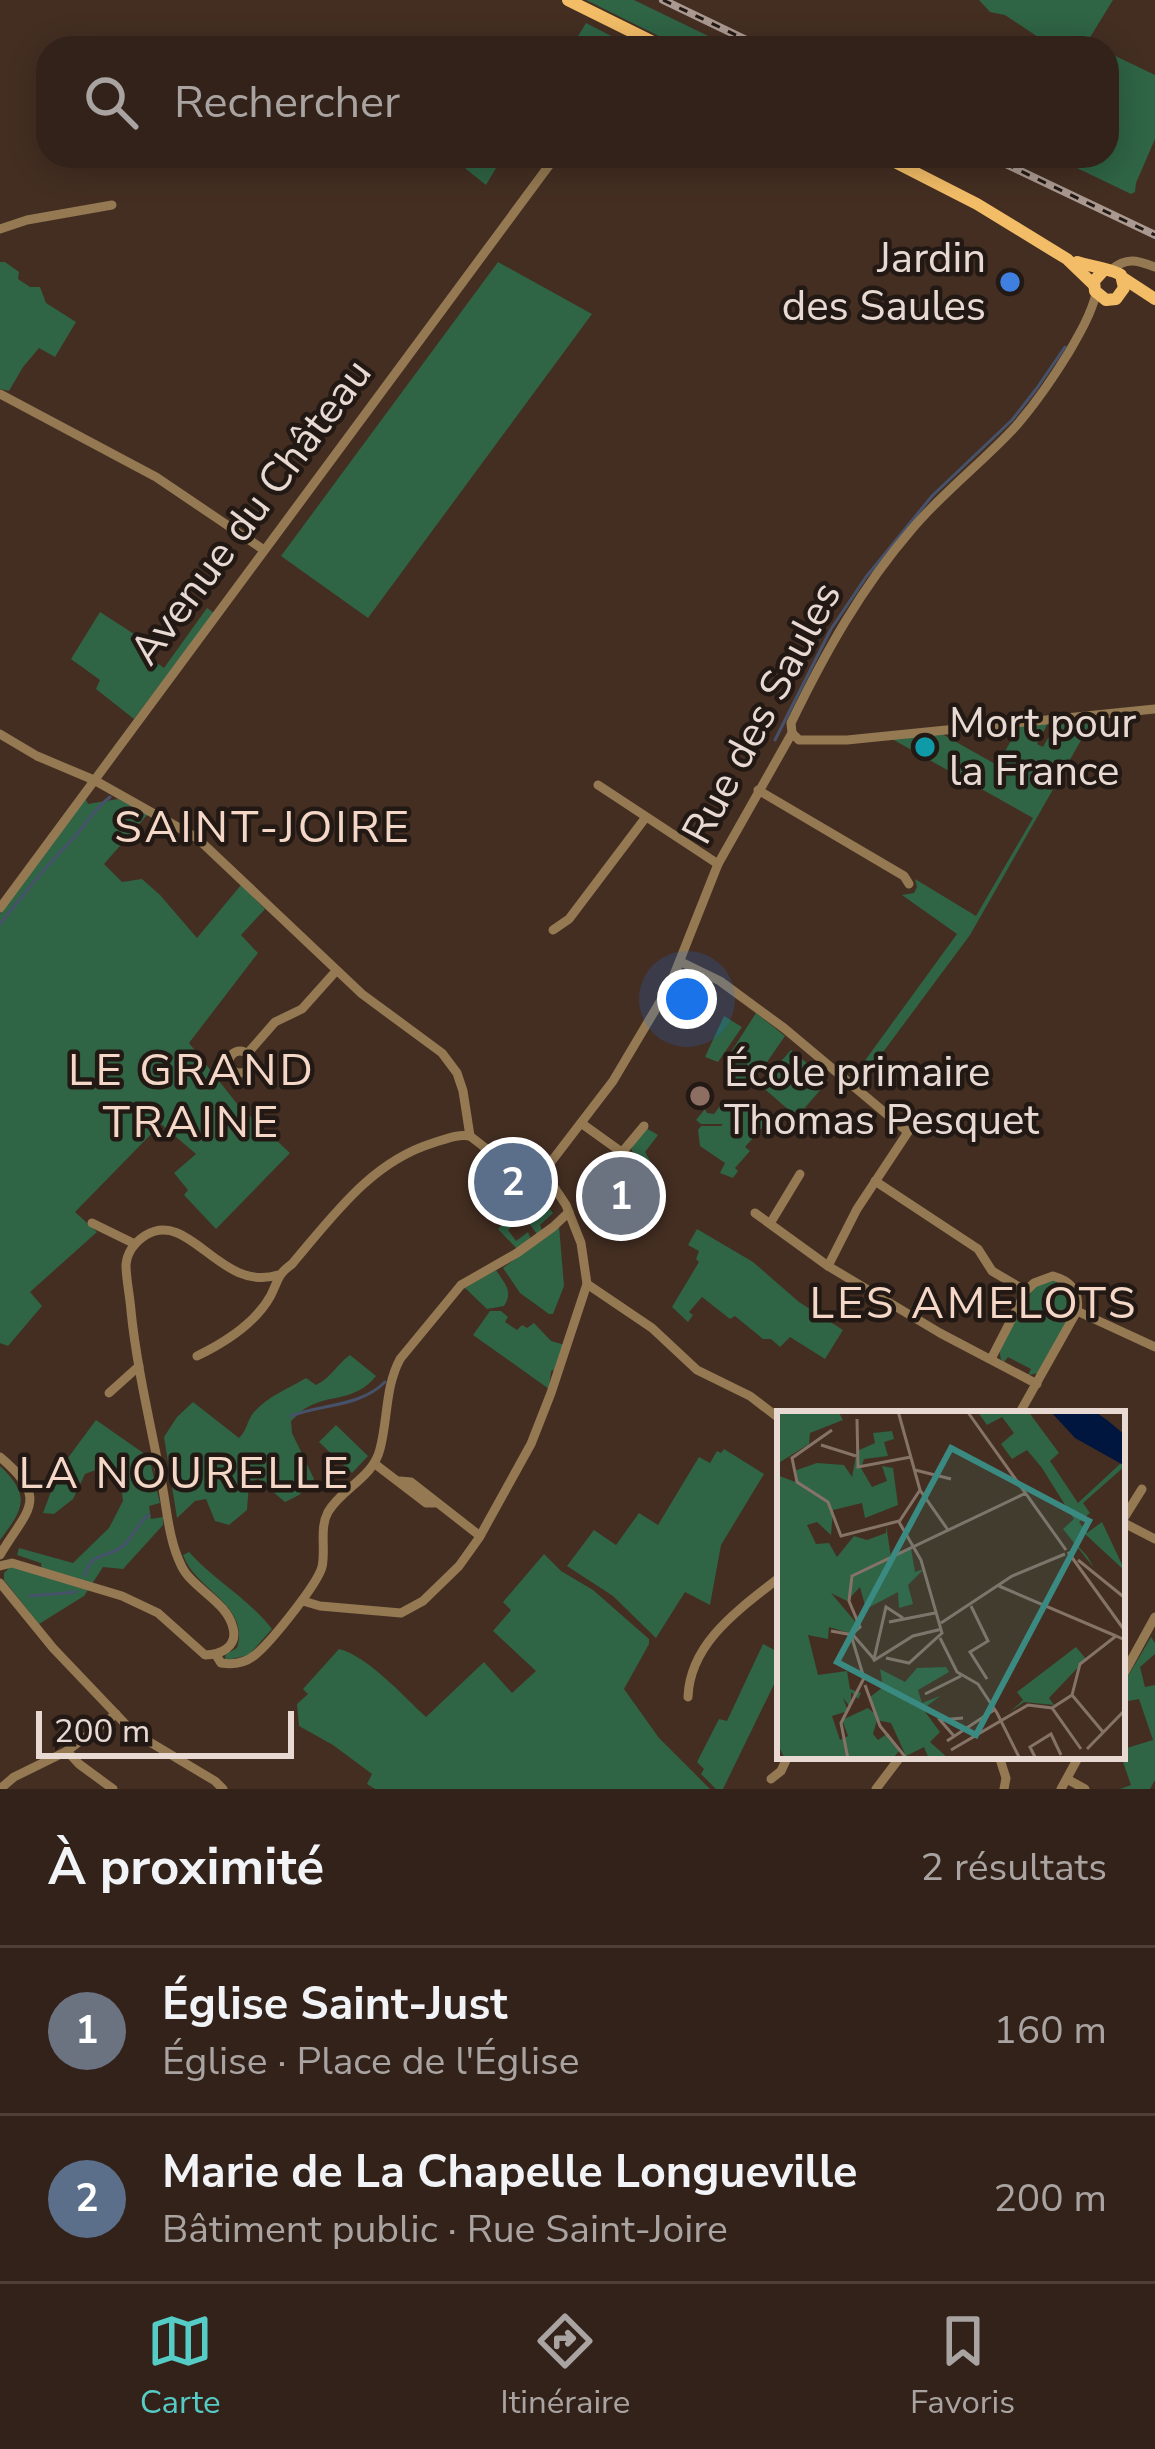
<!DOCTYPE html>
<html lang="fr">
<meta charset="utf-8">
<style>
:root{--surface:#33221a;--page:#3b2a23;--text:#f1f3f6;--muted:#a9a4a2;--line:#4e3f39;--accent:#55cdc6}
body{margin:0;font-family:"Nunito Sans",sans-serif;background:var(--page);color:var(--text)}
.scale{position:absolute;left:36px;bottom:30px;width:258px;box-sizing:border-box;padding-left:12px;border:6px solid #e8dad2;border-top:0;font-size:33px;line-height:42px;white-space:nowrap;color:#e8dad2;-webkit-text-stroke:9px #231914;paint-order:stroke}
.you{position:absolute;left:687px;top:999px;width:42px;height:42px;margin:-30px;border:9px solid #fff;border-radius:50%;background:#1a73e8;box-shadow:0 0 0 18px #1a73e833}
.badge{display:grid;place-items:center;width:78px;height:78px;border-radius:50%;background:var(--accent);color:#fff;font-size:39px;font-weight:700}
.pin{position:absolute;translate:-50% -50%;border:6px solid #fff;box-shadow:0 3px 12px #0006}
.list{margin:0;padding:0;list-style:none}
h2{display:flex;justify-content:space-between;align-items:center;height:156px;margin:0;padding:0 48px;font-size:51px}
h2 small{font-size:39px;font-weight:400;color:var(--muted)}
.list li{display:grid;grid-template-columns:78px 1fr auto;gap:36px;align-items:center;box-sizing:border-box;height:168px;padding:0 48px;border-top:3px solid var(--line)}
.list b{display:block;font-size:45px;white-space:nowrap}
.list p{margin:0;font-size:39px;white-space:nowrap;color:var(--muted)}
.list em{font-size:39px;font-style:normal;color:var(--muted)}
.icon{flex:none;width:66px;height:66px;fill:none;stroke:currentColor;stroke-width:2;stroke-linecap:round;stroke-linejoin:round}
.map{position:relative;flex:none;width:1155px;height:1789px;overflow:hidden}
.search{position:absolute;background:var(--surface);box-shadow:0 6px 30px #0003;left:36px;right:36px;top:36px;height:132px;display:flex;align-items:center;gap:30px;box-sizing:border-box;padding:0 42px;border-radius:36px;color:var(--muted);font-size:45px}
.sheet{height:492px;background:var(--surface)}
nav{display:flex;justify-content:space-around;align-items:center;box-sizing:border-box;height:168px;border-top:3px solid var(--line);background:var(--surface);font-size:33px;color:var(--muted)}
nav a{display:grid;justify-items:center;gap:6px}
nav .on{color:var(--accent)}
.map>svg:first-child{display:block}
.green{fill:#2f6445}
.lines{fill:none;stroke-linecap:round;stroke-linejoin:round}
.stream{stroke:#46516a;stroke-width:3}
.minor{stroke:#947952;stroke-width:9}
.major{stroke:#f3bd67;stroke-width:12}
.rail-casing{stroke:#aa9990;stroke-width:8}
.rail{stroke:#231914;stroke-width:3;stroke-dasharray:9;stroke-linecap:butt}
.shop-dot{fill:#3f7fe0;stroke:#231914;stroke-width:4.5}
.culture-dot{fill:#0f9aa8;stroke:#231914;stroke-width:4.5}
.education-dot{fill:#8d6e63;stroke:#231914;stroke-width:4.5}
.labels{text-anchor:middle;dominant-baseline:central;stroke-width:9;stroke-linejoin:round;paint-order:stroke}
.poi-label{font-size:42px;fill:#e8dad2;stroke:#231914;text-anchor:start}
.street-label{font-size:42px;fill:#e8dad2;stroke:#231914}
.neighbourhood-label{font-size:45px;letter-spacing:3px;fill:#f4d7c7;stroke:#231914}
.inset-road{fill:none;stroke:#867368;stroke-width:3}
.view{fill:#3a8a82;fill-opacity:0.15;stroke:#3a8a82;stroke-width:6}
.inset-edge{fill:none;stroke:#e8dad2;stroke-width:6}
</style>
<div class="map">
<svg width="1155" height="1789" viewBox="0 0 1155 1789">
<rect width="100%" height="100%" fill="#442e22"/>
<!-- green -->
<g class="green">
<polygon points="586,0 634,0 733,48 683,48"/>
<polygon points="979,0 1113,0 1089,39 1098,48 1050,48 1050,45 1005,15 990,12"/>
<polygon points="586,23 619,40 621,48 571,48"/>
<polygon points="1107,52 1155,75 1155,139 1136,183 1135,192 1131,194 1052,156 1107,156"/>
<polygon points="450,156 503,156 486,185"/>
<polygon points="0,262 5,262 19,272 18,279 30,287 40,287 46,303 76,322 55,357 39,348 23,367 9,391 0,389"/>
<polygon points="498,262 592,314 368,618 281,556"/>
<polygon points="207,608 214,613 134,719 96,689 100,680 71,659 100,612 148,643 142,652 164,668"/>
<path d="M1088,719l4,2 -122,214 -110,148 -7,-6 104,-143 -55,-39 12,-2 3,-6 -2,-8 61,37 57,-98 -141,-79 50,-5 55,31 22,-38 29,-4 -11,21 6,3c13,-24 18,-25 45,-28z"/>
<polygon points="85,798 88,804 118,799 148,814 104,864 122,882 142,879 160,895 197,938 241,885 265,909 241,935 258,953 189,1043 238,1105 290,1153 216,1229 184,1195 188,1190 174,1173 196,1154 161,1124 75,1212 97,1232 30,1292 42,1306 8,1346 0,1343 0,914"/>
<polygon points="756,1013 785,1036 749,1088 731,1078 732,1073 724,1063"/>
<polygon points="724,1016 742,1027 718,1062 705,1057"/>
<polygon points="791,1050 828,1081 797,1117 760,1085"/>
<polygon points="743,1101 767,1122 745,1147 750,1151 735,1168 738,1171 733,1178 720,1173 725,1163 700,1146 698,1130 701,1126 721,1126 723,1124 701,1124 696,1120 705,1109 707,1113 714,1114 723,1102 728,1103 731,1110 735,1110"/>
<polygon points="646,1128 658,1135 645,1152 659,1177 649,1193 651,1196 634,1205 648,1168 642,1157 632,1151 631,1147"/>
<polygon points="627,1155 640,1159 644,1173 632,1199 617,1211 639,1181 629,1173 615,1184 611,1179"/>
<polygon points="533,1189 553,1213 540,1225 542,1230 537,1234 524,1217 508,1230 516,1241 528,1232 531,1240 517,1249 498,1229 509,1217 513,1203 520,1198 527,1202"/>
<polygon points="559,1226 564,1286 553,1314 549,1314 520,1293 503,1268"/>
<polygon points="697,1229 753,1262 799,1302 843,1330 825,1359 790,1337 780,1347 771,1339 763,1339 735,1316 730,1319 702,1297 689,1312 693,1315 688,1322 672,1307 699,1262 696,1259 699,1251 688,1245"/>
<path d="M496,1270c8,13 18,21 8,36l-17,3 -22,-21z"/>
<polygon points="1056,1279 1073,1292 1073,1311 1039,1373 1028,1375 1031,1369 1008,1357 1004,1362 1001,1360 999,1348 1035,1286"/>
<polygon points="490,1311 501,1311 508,1317 505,1322 517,1330 522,1325 527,1328 534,1323 551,1341 565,1345 556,1369 551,1371 549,1389 473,1335"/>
<path d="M350,1355l26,21c-22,27 -45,17 -70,32 -6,3 -10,9 -15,13l1,12 22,46 -15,16 -14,7 -27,-23 -9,4 -2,27 -18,15 -14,-4 -9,-22 -11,2 -18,17 -13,-81 13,-20 16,-15 46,36c9,-9 7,-16 15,-26 14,-16 34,-23 52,-34l10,7c15,-7 20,-20 34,-30z"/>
<polygon points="96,1420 149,1457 160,1503 149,1506 151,1519 163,1517 163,1525 123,1569 103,1567 84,1596 39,1624 4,1580 4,1573 11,1566 42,1573 41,1563 17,1555 19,1548 73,1563 109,1528 123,1501 120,1478 106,1466 85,1474 73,1499 54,1514 43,1513 59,1470"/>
<polygon points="336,1425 368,1456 352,1473 319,1442"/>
<polygon points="724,1449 764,1474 721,1545 710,1605 685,1592 656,1638 613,1596 567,1566 594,1530 616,1545 639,1513 658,1525 699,1457 710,1463 717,1451 721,1453"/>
<path d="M0,1466c31,30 24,42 0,74z"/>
<path d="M189,1552c25,28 60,47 83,77l-23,26 -22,5 -2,-2 1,-4 11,-6c13,-44 -41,-57 -54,-93z"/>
<path d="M544,1554l17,17 32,19 56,49v5l-25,45 35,49 51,51h-335l-8,-5 5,-10 -39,-29 -34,-19 -2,-22 11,-10 -5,-5 36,-40c30,8 64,47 87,68l58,-55 28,31 24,-22 -43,-40 18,-21 -8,-8z"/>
<polygon points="1151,1637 1155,1643 1155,1654 1140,1667 1145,1687 1155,1685 1155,1780 1150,1789 1120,1789 1131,1785 1121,1756 1122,1740 1127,1748 1153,1740 1139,1699 1128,1701 1124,1683"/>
<polygon points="763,1644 780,1653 780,1672 723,1789 716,1789 701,1774 704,1769 697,1762 719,1719 727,1721"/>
</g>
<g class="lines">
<!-- stream -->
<g class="stream">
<polyline points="775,740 831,629 866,577 932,496 1012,420 1037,388 1065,347"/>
<path d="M0,924c23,-29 45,-57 71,-83 13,-14 23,-32 39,-44"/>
<path d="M291,1416c31,-12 69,-9 94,-34"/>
<path d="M85,1575c6,-24 22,-16 38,-29 11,-9 14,-24 26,-31"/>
<polyline points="30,1596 76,1592"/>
</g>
<!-- minor -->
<g class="minor">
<polyline points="0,229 27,220 112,205"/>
<path d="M1111,270c15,-13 26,-10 44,-3"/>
<polyline points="0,394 156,477 264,550"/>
<polyline points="792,733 799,740 847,740 1155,709"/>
<polyline points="0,734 37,756 94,780 197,838 362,994 442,1053 457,1073 463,1091 470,1136 488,1150 541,1175 554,1187 566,1205 581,1243 587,1284 551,1393 531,1444 479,1538 459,1566 423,1601 401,1613 320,1606 303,1601"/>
<polyline points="598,785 718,864"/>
<polyline points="758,790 904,876 909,884"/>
<polyline points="0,908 556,156"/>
<polyline points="553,930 569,919 646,817"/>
<polyline points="681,962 720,981 784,1028 908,1132 857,1209 828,1266 940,1333 1037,1384"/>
<circle cx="240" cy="1062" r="11"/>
<polyline points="247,1054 275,1022 302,1009 336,971"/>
<polyline points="581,1123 620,1151 624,1150 644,1126"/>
<path d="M541,1175l72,-94 57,-96 48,-121 74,-131 -1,-10c34,-70 70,-135 121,-194 32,-38 71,-67 104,-103 20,-23 37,-48 53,-74 11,-19 22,-38 27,-58"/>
<polyline points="875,1181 978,1249 992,1271 1026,1291"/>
<polyline points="755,1213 828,1266"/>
<polyline points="771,1222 800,1174"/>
<polyline points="92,1223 135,1244"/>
<polyline points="587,1284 652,1328 697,1370 750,1396 780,1419"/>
<polyline points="1077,1311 1155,1347"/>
<path d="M197,1356c29,-14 59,-33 74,-61 8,-16 6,-20 21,-31 41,-48 79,-102 141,-121 13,-4 24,-9 37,-7"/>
<path d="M991,1359l35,-68 8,-8 19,-7c18,5 27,16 24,35l-58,103"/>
<polyline points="109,1393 139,1366"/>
<path d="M0,1457c51,43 27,52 0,98"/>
<polyline points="375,1464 426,1503 435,1503"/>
<polyline points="400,1481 411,1482 480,1536"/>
<polyline points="1122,1521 1142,1489"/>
<polyline points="1122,1522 1155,1539"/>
<path d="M0,1566l12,-3 110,33 36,17 47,42c15,0 33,-8 28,-27 -6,-27 -41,-39 -52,-63 -12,-24 -14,-55 -19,-81 -11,-58 -25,-115 -31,-173 -1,-15 -5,-32 -5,-46 1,-13 9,-23 20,-30 44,-26 74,58 132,40"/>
<polyline points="0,1583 53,1648 133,1732 215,1781 223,1789"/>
<path d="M216,1655l5,8c12,2 24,0 34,-8 15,-12 62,-70 67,-88 4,-18 -3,-38 6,-55 14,-24 45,-34 52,-63 8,-30 5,-62 20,-90l61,-74 56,-32 36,-26 16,-15"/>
<polyline points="1122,1677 1155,1617"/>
<path d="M688,1697c2,-55 53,-89 92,-120"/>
<polyline points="67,1751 79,1764 113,1789"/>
<polyline points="999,1756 1006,1778 1004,1789"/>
<polyline points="771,1779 781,1771 788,1756"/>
<polyline points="1067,1779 1085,1789"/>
<polyline points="0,1789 14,1777 67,1751 116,1714"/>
<polyline points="876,1789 901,1756"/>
<polyline points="1061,1789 1079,1756"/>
</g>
<!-- major -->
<g class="major">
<polyline points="568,0 665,48"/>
<polyline points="883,156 977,204 1067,259 1094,285"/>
<path d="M1077,262c12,4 35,7 44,13l3,13 -8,11 -10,1 -11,-9 -1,-10 9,-10"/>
<polyline points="1123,278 1155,299"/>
</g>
<defs>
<g id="rail">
<polyline points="663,0 763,48"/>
<polyline points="989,156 1155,235"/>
</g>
</defs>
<!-- rail casing -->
<use href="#rail" class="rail-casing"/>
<!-- rail -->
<use href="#rail" class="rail"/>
</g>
<!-- markers -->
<circle class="shop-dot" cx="1010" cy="282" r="12"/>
<circle class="culture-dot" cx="925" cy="747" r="12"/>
<circle class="education-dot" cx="700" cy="1096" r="12"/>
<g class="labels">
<!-- poi labels -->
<g class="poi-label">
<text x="986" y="258" text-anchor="end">Jardin<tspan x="986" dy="48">des Saules</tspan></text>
<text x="949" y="723">Mort pour<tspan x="949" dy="48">la France</tspan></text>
<text x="724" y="1072">École primaire<tspan x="724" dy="48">Thomas Pesquet</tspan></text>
</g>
<!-- street labels -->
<g class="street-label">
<text transform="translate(251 512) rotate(-53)">Avenue du Château</text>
<text transform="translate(762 713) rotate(-62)">Rue des Saules</text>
</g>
<!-- neighbourhood labels -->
<g class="neighbourhood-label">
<text x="263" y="827">SAINT-JOIRE</text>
<text x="192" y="1070">LE GRAND<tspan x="192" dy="52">TRAINE</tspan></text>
<text x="974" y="1303">LES AMELOTS</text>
<text x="185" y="1473">LA NOURELLE</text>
</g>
</g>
<!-- overview -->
<g transform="translate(777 1411)">
<rect width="348" height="348" fill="#442e22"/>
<path d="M0,0h61l5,9 -33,13 -1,11 -32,20zM200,0h51l31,42 -9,8 28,42 43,-40 4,3 -42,37 7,10 -11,9 8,11 15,-11 23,49 -40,-37 -10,9 12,13 7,12 -31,-39 11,-10 -32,-51 -15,-18 -15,9 -11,-15 13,-11 -12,-16 -15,8zM115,20l2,8 -10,3 4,14 -24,3 -3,9 11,19 15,-6 -5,-15 11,2 5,37 -33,13 -3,-15 -29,7 -2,25 -14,-13 -10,3 9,19 13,-1 8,14 17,-21 13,4 19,-7v-8l5,32 20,-9 4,24 9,-3 -16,16 5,19 -14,4 -1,-16 -32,17 -6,-22 -13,14 -16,-8 28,33 -10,7 -20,-6 -1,12 -20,-4 10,40 29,-4 3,18 11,4 -3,6 -7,-7v16l-8,-10 5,13 -16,5 8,24 8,-4 -6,-16 26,-12 7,6 -5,-17 13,-10 -3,-18 25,13 12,-14 29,-1 3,5 -31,18 4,13 18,-7 -17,13 17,23 -10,10 19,17h-20l-5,-12 -18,9 -15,-33 -14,-3 -4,14 5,6 10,-7 12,17 -8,9h-107l-8,-16v-268l21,8 -4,-12 23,-8 27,2 8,12 5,-26 18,-8 -2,-10zM299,236l10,12 -37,39 5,7 -30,-3 -14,10 13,-12 -6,-8z" fill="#2f6445"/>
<path d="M273,0h44l13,9 18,15v31l-50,-28z" fill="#01163e"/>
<path class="inset-road" d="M121,0l22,79 28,40M190,0l99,139M80,8l1,48 53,-10M55,19l-40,28 5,24 31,20 13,34 58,-15M44,34l35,11M138,59l36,9M291,141l57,79M301,149l47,38M222,175l117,50M194,195l17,35 -18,11 17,27M112,211l46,-9M164,212l71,-47 53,-22M54,220l22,4 21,24 12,-52 17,11M74,224l9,-8 -11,-26 3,-25 174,-83M163,227l17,34 21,12 19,29 23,46M109,247l23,5 33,-30 -21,-73 -22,-38 21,-32M96,250l40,-25 29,-7M88,274l15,41 27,33M148,283l36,-18M295,284l31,37M275,297l20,-13 8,-31 36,-28 9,4M177,325l-14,-16 23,-2M170,330l47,-31M310,338l38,-39M174,339l77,-45 24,3 29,41M71,348l-7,-36 23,-45 -13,-43M259,348l-6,-12 21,-13 10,21"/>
<path class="view" d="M174,37l138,73 -113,214 -139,-73z"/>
<rect width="348" height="348" class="inset-edge"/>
</g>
</svg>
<div class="scale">200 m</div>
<div class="you"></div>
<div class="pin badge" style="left:621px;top:1196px;background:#6b7280">1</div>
<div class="pin badge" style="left:513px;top:1182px;background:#5c6f8a">2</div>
<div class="search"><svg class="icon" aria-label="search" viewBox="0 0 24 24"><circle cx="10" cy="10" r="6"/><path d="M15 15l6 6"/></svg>Rechercher</div>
</div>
<section class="sheet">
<h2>À proximité<small>2 résultats</small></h2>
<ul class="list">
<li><span class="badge" style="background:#6b7280">1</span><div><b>Église Saint-Just</b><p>Église · Place de l'Église</p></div><em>160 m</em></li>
<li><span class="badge" style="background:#5c6f8a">2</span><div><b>Marie de La Chapelle Longueville</b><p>Bâtiment public · Rue Saint-Joire</p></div><em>200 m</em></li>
</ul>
</section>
<nav>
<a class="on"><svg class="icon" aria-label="map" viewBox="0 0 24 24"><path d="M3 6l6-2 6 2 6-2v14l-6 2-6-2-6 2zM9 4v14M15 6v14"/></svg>Carte</a>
<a><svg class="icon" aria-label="directions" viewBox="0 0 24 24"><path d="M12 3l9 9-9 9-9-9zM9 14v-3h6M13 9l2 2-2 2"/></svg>Itinéraire</a>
<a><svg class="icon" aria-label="saved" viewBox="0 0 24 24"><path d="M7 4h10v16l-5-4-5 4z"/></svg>Favoris</a>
</nav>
